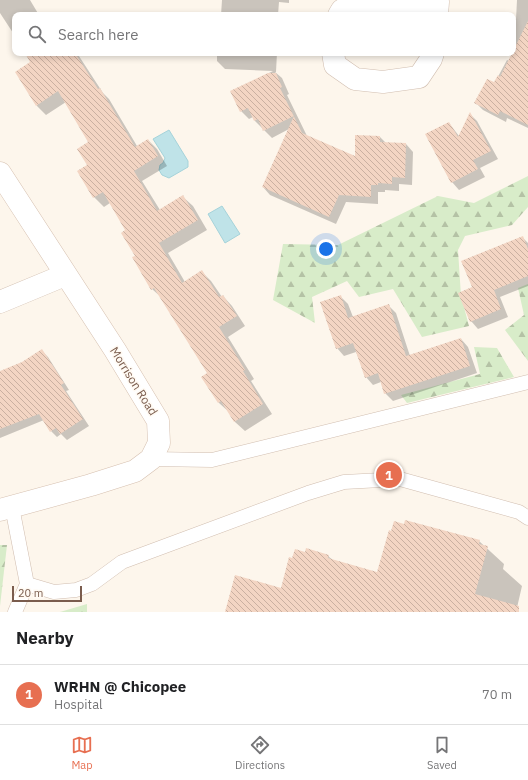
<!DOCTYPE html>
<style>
:root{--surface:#fff;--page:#f6f6f6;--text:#202124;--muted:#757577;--line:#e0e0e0;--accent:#e76f51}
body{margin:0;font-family:"IBM Plex Sans",sans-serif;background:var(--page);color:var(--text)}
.scale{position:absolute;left:12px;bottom:10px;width:70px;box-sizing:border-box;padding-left:4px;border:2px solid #7a5c4d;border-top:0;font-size:11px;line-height:14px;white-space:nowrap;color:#7a5c4d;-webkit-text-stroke:3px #fffaf3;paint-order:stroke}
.you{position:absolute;left:326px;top:249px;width:14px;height:14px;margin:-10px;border:3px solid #fff;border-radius:50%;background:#1a73e8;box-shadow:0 0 0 6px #1a73e833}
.badge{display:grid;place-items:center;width:26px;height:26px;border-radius:50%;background:var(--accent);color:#fff;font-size:13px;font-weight:700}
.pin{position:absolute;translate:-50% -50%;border:2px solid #fff;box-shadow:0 1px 4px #0006}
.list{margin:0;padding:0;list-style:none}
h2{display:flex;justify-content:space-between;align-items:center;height:52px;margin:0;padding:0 16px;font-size:17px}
h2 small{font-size:13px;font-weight:400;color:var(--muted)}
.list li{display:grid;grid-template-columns:26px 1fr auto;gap:12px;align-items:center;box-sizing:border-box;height:60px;padding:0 16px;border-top:1px solid var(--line)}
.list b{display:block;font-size:15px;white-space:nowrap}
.list p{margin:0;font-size:13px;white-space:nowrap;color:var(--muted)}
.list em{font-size:13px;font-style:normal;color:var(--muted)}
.icon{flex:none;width:22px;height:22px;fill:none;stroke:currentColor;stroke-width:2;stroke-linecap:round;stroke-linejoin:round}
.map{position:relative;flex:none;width:528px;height:612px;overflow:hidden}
.search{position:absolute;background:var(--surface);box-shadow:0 2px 6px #0003;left:12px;right:12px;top:12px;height:44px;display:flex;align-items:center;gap:10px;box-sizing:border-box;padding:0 14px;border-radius:8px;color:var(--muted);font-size:15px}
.sheet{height:112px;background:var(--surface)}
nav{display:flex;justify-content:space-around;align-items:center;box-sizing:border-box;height:56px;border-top:1px solid var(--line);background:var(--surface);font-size:11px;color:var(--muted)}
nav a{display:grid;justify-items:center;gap:2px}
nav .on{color:var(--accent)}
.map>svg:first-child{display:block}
.forest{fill:url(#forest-firs)}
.water{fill:#bfe3e8;stroke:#a5d3da}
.shadow{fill:#0003}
.building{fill:url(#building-back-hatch)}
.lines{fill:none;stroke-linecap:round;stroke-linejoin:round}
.lane-casing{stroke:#d1beb0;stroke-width:15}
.street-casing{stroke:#d1beb0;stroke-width:23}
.secondary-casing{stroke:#d6c0b0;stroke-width:23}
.lane{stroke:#fff;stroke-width:14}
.street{stroke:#fff;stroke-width:22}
.secondary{stroke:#fff;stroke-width:22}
.labels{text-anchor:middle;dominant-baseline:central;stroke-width:3;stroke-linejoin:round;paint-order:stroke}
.street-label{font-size:12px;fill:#7a5c4d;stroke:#fffaf3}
</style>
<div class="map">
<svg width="528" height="612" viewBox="0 0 528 612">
<defs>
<pattern id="forest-firs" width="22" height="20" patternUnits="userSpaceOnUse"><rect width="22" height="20" fill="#d8ecc9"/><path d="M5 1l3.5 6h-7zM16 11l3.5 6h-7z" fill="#b4c2a5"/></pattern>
<pattern id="building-back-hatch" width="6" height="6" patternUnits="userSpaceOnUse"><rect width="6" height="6" fill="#f3d5c3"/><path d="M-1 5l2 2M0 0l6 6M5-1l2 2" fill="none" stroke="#cab0a1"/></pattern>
</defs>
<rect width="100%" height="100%" fill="#fdf6ec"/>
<!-- forest -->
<g class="forest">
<polygon points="528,176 528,207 512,225 465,236 458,250 461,296 469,326 422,337 393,289 359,297 347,281 312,297 315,323 273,300 283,244 338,245 438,196 474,203"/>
<polygon points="528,284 528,361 505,330 524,315 518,288"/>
<polygon points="474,347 497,348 514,377 407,403 401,395 480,374"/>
<polygon points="0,545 7,545 0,606"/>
<polygon points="87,604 87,612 60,612"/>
</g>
<!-- water -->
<g class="water">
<polygon points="169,130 188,161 188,167 169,178 162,175 159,170 160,165 163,163 165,158 153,139"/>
<polygon points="222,206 240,234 225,243 208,214"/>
</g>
<!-- shadow -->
<g class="shadow">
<polygon points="0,0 30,0 39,15 15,15 15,36 0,13"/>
<polygon points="222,0 289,0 289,3 279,2 278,15 221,15"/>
<polygon points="517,0 528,0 528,48 513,47 513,19 516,19"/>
<polygon points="26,53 77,53 103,93 109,99 137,146 148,140 157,149 167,166 142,181 160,210 183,197 193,206 207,230 168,253 185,282 202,272 211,281 222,297 223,296 232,306 245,326 228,337 254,379 251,381 272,414 245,431 235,422 229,412 219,403 203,377 208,374 162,298 152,289 136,256 127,230 110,203 104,207 94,197 88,165 90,143 66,102 46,115 37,106 32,62"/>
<polygon points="217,53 277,53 276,72 275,72 282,78 289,94 287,95 307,136 356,157 380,137 386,143 406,144 413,152 412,185 399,184 399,191 385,190 385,192 378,192 378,204 346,202 336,224 270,195 263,187 289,129 272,138 255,121 253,117 249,119 241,111 232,91 273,71 225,69 217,61"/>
<polygon points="507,60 528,71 528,128 507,118 506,122 483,110 476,103 494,84"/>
<polygon points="470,114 477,121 498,159 480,168 485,177 459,190 452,182 449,123 459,136"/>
<polygon points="523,238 528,243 528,286 500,297 508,317 478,329 471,321 473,288"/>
<polygon points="340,296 348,304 353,317 389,306 396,313 410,356 461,339 468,347 477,373 393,401 385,393 381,382 373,385 366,377 356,352 344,356 337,348"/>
<polygon points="42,351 48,357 69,390 66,391 89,426 67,440 61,434 57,437 51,431 44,420 0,438 0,372 23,363"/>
<polygon points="479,541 504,564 503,569 522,586 516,612 226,612 281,589 293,559 306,554 328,556 334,561 378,573"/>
</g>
<!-- building -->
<g class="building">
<polygon points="528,21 528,125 500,111 498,115 474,103 487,79 494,82 498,75 500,77"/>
<polygon points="25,53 75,53 98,89 100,88 135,147 148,139 158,156 134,171 157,211 183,195 198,220 159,243 182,283 202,270 219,297 223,295 237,316 219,327 245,370 243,371 263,404 234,422 221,401 218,403 201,377 207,373 154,288 151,290 132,257 135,256 121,233 125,230 103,192 93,198 77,171 87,165 77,149 88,142 58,91 36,106 15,72 30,62"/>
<polygon points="268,73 276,73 282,87 280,88 302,133 355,156 355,135 380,136 380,142 406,143 405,178 392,177 392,184 378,183 378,185 371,185 371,197 339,195 329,217 262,187 294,116 263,131 258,119 254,121 248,108 240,112 230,91"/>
<polygon points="470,112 491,151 473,160 478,169 451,183 425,134 449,122 458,137"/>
<polygon points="523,236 528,249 528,276 494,290 501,309 470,322 458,293 472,287 461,261"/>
<polygon points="341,295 348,318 389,304 406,356 461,338 470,366 384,394 378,373 365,378 353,343 336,349 320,302"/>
<polygon points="42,349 64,383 61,385 83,419 60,434 56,428 50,432 39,414 0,429 0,371 22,362"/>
<polygon points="405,520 480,540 479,544 488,546 475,594 519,606 519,612 225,612 235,575 281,588 289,557 292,558 295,549 305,552 306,548 329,555 328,558 377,572 389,530 391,531 394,521 404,524"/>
</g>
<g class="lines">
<defs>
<g id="lane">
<polyline points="151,459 212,460 528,382"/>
<polyline points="12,507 27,584 15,612"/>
<polyline points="27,584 54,592 76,590 92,584 122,562 308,493 344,482 400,479 519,512 528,518"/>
</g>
<g id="street">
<polyline points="339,15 342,10 362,1 438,2 437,15"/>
<polyline points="333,53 335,65 355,79 383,82 419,77 431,59 433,53"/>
<polyline points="0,302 65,275"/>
</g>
<polyline id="secondary" points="0,173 115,350 158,421 159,443 151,459 135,471 91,485 0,510"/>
</defs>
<!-- lane casing -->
<use href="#lane" class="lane-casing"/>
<!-- street casing -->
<use href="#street" class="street-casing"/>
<!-- secondary casing -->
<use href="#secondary" class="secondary-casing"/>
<!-- lane -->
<use href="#lane" class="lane"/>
<!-- street -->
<use href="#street" class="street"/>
<!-- secondary -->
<use href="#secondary" class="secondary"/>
</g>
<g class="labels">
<!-- street labels -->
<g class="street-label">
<text transform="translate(134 381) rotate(58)">Morrison Road</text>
</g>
</g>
</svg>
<div class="scale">20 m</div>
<div class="you"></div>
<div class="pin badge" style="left:389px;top:475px">1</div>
<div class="search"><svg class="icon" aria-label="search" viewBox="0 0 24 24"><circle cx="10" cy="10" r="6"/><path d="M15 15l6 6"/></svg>Search here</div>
</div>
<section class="sheet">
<h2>Nearby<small></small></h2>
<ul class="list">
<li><span class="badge">1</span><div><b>WRHN @ Chicopee</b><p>Hospital</p></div><em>70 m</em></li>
</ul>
</section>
<nav>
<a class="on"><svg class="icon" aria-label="map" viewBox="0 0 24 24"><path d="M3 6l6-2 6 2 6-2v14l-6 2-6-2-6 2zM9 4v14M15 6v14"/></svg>Map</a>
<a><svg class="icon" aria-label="directions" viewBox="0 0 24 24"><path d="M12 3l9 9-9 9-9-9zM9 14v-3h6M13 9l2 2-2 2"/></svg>Directions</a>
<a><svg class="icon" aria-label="saved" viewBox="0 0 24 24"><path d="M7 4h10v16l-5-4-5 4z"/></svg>Saved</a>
</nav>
